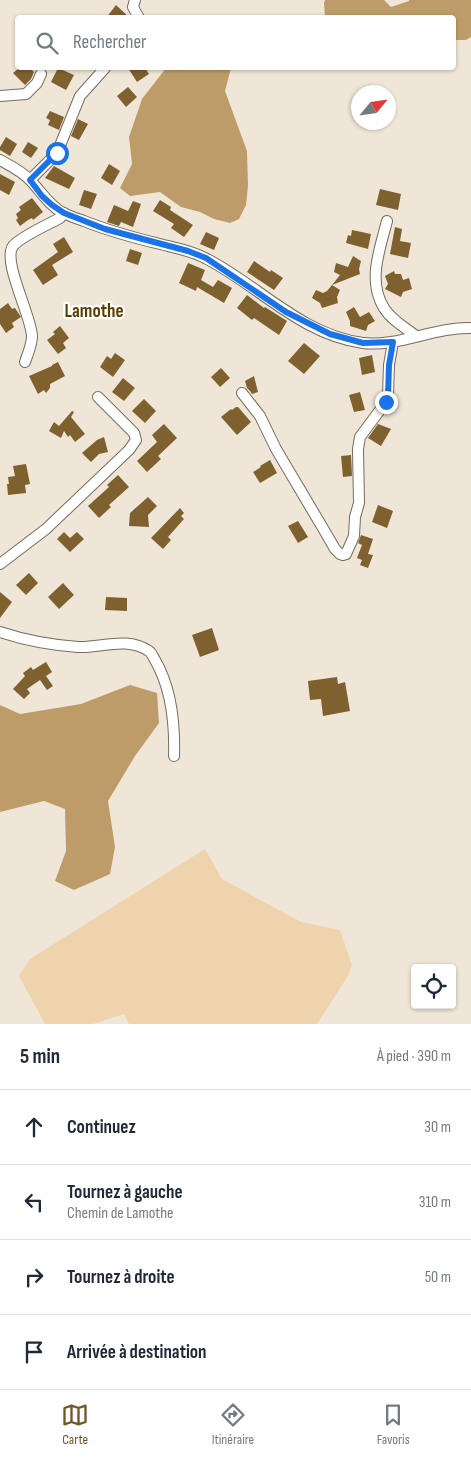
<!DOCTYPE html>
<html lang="fr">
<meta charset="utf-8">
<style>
:root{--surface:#fff;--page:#f6f6f7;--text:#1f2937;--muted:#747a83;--line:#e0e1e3;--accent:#725628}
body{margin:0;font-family:"Sofia Sans Condensed",sans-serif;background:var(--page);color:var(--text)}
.controls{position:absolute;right:15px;bottom:15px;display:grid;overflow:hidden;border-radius:5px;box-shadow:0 1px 4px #0004}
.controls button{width:45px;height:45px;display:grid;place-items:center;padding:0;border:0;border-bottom:1px solid var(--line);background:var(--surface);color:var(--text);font:25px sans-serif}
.compass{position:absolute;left:351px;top:85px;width:45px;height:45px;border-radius:50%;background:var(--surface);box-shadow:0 1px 4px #0004;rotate:61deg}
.stop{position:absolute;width:15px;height:15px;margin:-11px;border:4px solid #1a73e8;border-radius:50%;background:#fff}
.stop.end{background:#1a73e8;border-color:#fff;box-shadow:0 1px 5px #0008}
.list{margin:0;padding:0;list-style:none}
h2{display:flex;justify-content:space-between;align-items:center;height:65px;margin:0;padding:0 20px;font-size:21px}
h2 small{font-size:16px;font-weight:400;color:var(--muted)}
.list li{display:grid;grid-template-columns:32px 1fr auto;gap:15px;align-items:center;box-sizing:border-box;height:75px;padding:0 20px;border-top:1px solid var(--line)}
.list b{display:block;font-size:19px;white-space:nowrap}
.list p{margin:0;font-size:16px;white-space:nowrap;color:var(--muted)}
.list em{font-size:16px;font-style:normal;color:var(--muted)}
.icon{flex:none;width:28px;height:28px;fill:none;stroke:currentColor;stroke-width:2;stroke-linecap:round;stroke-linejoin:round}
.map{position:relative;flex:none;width:471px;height:1024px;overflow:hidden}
.search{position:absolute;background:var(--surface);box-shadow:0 1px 4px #0004;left:15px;right:15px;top:15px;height:55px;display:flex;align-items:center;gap:12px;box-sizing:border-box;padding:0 18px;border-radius:5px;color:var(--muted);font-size:19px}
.sheet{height:365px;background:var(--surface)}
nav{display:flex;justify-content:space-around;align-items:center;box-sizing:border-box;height:70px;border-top:1px solid var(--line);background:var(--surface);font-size:14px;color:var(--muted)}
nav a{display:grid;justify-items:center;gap:2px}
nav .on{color:var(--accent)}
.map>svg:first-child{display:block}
.green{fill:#eed3ac}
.forest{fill:#bd9c6a}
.building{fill:#7f602f}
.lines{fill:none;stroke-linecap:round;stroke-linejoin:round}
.minor-casing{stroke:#746c5f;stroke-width:12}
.minor{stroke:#fff;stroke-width:10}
.route{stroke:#1a73e8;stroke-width:6}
.labels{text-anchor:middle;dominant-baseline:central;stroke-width:4.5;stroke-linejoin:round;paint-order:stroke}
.quarter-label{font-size:19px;font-weight:bold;fill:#5b3d00;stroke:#fff}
</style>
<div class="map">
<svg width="471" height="1024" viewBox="0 0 471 1024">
<rect width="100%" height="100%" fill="#f0e6d7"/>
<!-- green -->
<polygon class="green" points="205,849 222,879 301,922 340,930 352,965 348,976 317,1024 129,1024 124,1014 93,1024 45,1024 19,976 30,959"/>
<!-- forest -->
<g class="forest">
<polygon points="325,0 384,0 391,7 409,1 409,0 471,0 471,37 466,40 454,40 454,18 325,17 324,3"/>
<polygon points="166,68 231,68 225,91 247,151 248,186 246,205 239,219 230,223 214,219 200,212 181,207 160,192 130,196 120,188 132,164 129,137 142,99"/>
<polygon points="130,685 157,693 159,723 135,756 108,801 115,847 110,874 74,890 55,881 66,851 65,809 44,801 0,812 0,705 20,714 81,704"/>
</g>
<!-- building -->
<g class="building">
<polygon points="116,5 130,18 106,18"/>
<polygon points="19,68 30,68 34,72 31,79 25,85 13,73"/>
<polygon points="58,68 74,75 66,90 51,82"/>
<polygon points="128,68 145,68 149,74 137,82"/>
<polygon points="128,87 137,97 126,107 117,96"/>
<polygon points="50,111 64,117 59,130 48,125 50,120 46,118"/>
<polygon points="78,119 88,124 79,140 71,136"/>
<polygon points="6,137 17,144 10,156 0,150 0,147"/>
<polygon points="28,142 38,148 31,158 22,152"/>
<polygon points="109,164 120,171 112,185 101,178"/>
<polygon points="54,166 75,178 69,189 45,178"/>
<polygon points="0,174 15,182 9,195 0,190"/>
<polygon points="380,189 401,194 398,210 376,205"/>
<polygon points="84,190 97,194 91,209 79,205"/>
<polygon points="32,198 43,212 33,220 32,218 28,220 20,226 16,220 18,218 16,214 21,210 19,207"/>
<polygon points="160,200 171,207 170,210 193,225 184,237 171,228 174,224 153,211"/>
<polygon points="133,201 141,204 133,227 121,222 119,226 107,222 114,205 128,211"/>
<polygon points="395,227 402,229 400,241 411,243 408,258 390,254"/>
<polygon points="352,230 371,234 368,249 346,243 348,235 351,236"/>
<polygon points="206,232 219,238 214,250 200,244"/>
<polygon points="64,237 73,252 52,265 58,275 43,285 33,270 58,252 53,244"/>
<polygon points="130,249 142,253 138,265 126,261"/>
<polygon points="353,256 361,261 359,269 360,274 332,285 340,275 334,272 336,263 348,267"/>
<polygon points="254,261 270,272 271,270 283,278 274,290 247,272"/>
<polygon points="188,263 205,270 201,280 213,287 218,280 232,288 224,303 197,287 196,291 179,283"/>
<polygon points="394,271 395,274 401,274 403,280 409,278 412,289 403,292 401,297 385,289 388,284 385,276"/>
<polygon points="332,285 340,290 337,297 338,303 322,308 320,303 312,298 316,290 323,293 327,291"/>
<polygon points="247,295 264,308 265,307 287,321 279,335 254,318 252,320 237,308"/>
<polygon points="8,303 12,309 15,308 21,317 12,323 14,327 6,333 0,324 0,309"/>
<polygon points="354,307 360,317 369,312 375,321 368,325 366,331 350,326 350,321 346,312"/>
<polygon points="60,326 69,338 63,343 66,348 58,354 47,340 55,334 53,332"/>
<polygon points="304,343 320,356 304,374 288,361"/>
<polygon points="115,353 125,360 113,377 100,367 107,356 111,359"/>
<polygon points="372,355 375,372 362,375 359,358"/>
<polygon points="58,362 65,376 50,384 50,388 46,393 44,390 38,394 29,376 52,366 52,365"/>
<polygon points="221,368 230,378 220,387 211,377"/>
<polygon points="254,376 258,392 252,394 250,391 247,388 245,381"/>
<polygon points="123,378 135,388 124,401 112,392"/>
<polygon points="360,392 365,410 354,412 349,395"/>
<polygon points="144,399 156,411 145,423 132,411"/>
<polygon points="236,407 238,407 251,422 237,435 221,417 231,409 232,410"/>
<polygon points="72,411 74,412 71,417 85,434 75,442 70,435 68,437 64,431 61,438 49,431 54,422 59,426"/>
<polygon points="164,424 177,438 158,456 161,459 147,472 137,461 157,442 152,435"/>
<polygon points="378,424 391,429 381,446 368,438"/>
<polygon points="104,437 108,452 99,454 91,462 82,453 97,440"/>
<polygon points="351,455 352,476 343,477 341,456"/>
<polygon points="270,460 277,473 260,483 253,472 261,467 260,466"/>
<polygon points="26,464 30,484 25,485 26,493 8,495 7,484 9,484 8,477 15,476 13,466"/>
<polygon points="118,475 129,487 109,505 111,507 99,518 88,506 109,487 107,485"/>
<polygon points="148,497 157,506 148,515 149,527 129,526 130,513"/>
<polygon points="378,505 393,511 387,528 372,522"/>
<polygon points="180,508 184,513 181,516 184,519 168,537 171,540 163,549 151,538"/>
<polygon points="298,521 308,537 298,543 288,526"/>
<polygon points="64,532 70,538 77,532 84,539 70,552 57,539"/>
<polygon points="361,535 373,539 368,554 373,555 368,568 360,565 362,560 357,558 362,545 358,543"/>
<polygon points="29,573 38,583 26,595 16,585"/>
<polygon points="63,583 74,595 59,609 48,597"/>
<polygon points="0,592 12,602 0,618"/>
<polygon points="106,597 127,598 127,611 105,610"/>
<polygon points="212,628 219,650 200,657 192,635"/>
<polygon points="46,662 52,672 46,676 53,686 47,690 40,680 27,689 30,693 24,699 13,689 25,676 23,673 31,667 33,670"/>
<polygon points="337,677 338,684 345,682 350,711 323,716 321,699 310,700 308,681"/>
</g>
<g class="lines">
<defs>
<g id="minor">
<polyline points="135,0 133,7 139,18"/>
<polyline points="0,96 26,94 37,83 41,74"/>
<path d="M0,160c11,6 23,12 31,21 11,12 18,24 32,32 7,3 15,6 21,8 25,10 51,17 76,23 16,4 33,7 47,15 52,27 95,76 156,84 35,4 72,-16 108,-15"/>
<polyline points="30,180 57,153 80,96 105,68"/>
<path d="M387,221c-7,28 -20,60 -3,87 7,12 22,20 32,28"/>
<path d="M25,362c3,-9 7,-17 7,-26 -1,-21 -30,-75 -19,-90 7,-9 36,-22 47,-28l4,-5"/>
<polyline points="242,393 260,416 276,449 324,530 335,549 340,554 343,555 346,554 354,536 355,517 359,503 358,449 360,437 386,402 388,395 389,365 393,342"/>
<polyline points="0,564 46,529 129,450 136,440 134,433 98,397"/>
<path d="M0,632c27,9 50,13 78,15 24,1 48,-11 71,4 3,2 4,6 6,9 17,29 20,63 19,96"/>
</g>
</defs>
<!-- minor casing -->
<use href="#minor" class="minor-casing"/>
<!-- minor -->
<use href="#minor" class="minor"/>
</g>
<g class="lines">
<!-- route -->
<polyline class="route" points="57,153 30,180 42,196 52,205 64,213 105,229 188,251 206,258 286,312 330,334 363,343 393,342 389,365 388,396 386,402"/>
</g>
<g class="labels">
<!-- quarter labels -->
<g class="quarter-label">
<text x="94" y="311">Lamothe</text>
</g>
</g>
</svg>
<div class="controls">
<button><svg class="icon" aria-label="locate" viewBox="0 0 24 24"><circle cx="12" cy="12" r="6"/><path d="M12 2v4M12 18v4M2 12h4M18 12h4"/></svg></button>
</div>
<svg class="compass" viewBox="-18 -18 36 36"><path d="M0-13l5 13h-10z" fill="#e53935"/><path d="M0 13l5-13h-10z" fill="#747a83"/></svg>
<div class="stop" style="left:57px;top:153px"></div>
<div class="stop end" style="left:386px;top:402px"></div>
<div class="search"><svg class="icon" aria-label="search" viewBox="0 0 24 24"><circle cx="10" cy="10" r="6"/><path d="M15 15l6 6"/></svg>Rechercher</div>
</div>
<section class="sheet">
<h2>5 min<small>À pied · 390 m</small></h2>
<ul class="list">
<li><svg class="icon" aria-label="ahead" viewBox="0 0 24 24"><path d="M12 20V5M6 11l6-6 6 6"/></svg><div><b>Continuez</b></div><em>30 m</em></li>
<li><svg class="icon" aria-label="left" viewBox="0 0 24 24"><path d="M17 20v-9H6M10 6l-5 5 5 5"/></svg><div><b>Tournez à gauche</b><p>Chemin de Lamothe</p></div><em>310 m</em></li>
<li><svg class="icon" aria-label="right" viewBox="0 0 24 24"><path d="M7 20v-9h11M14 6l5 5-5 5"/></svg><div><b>Tournez à droite</b></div><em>50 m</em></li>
<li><svg class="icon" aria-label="arrive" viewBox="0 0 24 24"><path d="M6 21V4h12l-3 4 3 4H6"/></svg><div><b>Arrivée à destination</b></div></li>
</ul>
</section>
<nav>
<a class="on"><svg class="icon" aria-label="map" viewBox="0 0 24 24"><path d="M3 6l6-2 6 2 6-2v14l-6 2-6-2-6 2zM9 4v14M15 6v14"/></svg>Carte</a>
<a><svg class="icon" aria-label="directions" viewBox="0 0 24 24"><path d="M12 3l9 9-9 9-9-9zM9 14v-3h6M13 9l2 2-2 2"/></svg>Itinéraire</a>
<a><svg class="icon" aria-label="saved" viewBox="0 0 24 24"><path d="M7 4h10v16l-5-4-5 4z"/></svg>Favoris</a>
</nav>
